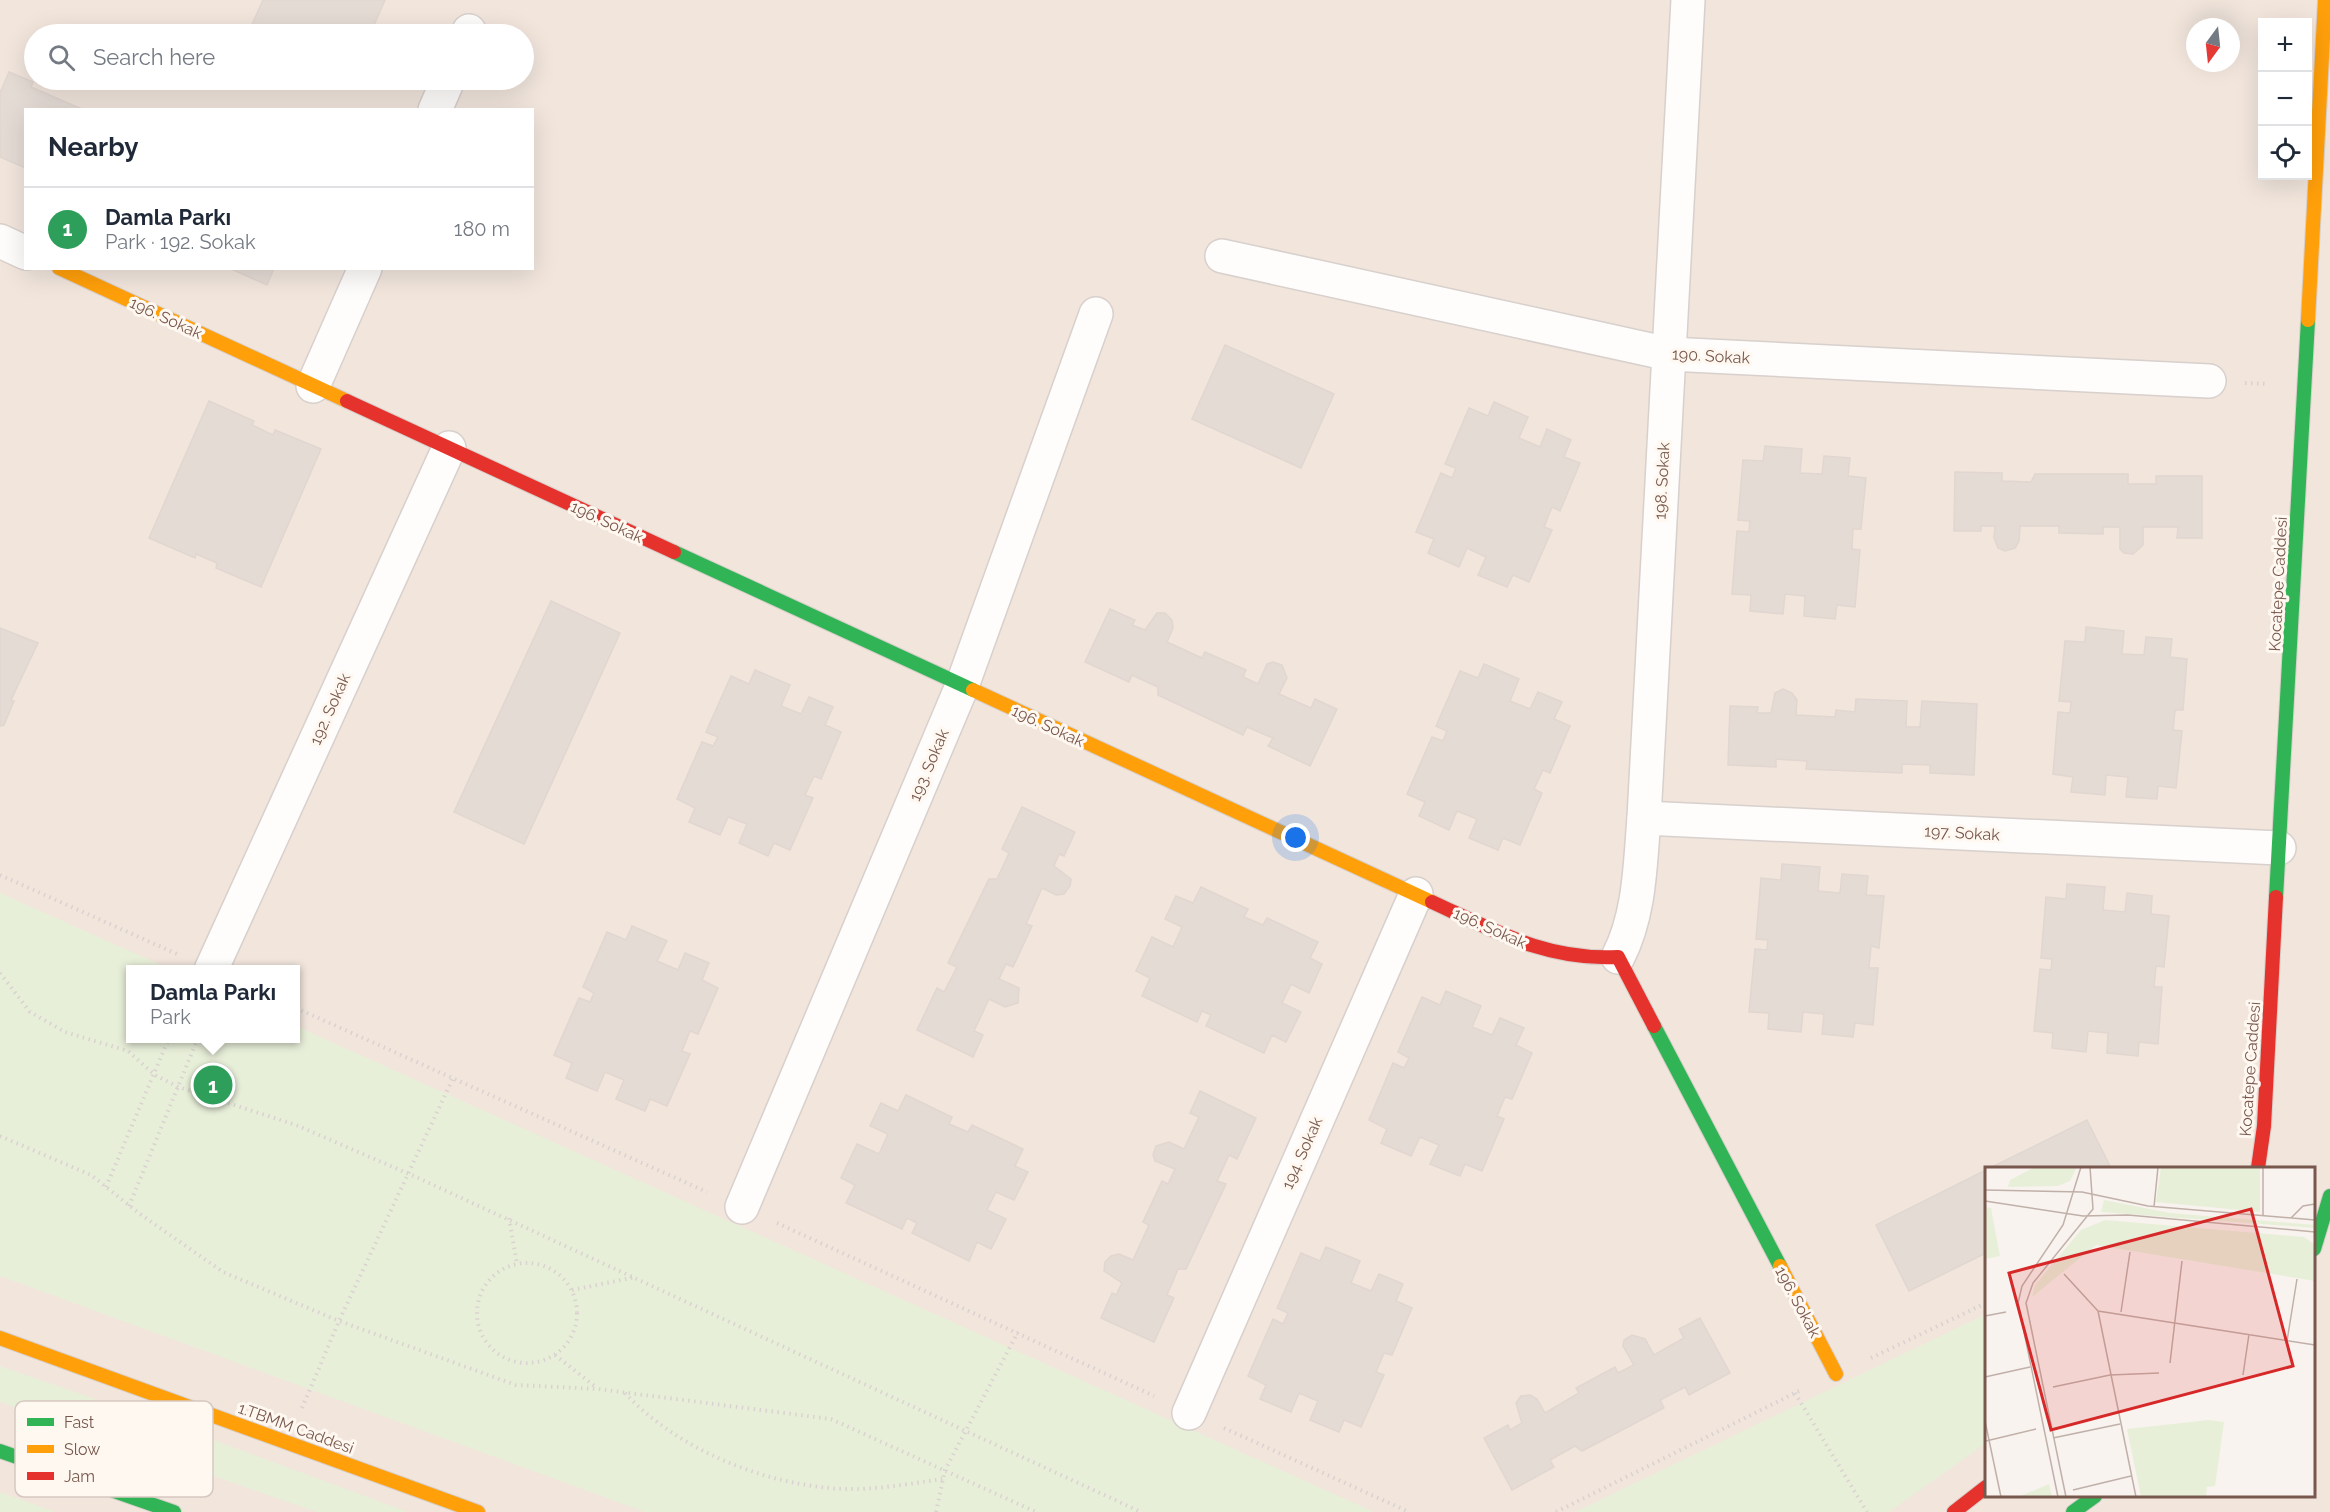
<!DOCTYPE html>
<meta charset="utf-8">
<style>
:root{--surface:#fff;--page:#f6f6f7;--text:#1f2937;--muted:#747a83;--line:#e0e1e3;--accent:#0b8043}
body{margin:0;font-family:Raleway,sans-serif;background:var(--page);color:var(--text)}
.controls{position:absolute;right:18px;top:18px;display:grid;overflow:hidden;border-radius:0px;box-shadow:0 6px 24px #0002}
.controls button{width:54px;height:54px;display:grid;place-items:center;padding:0;border:0;border-bottom:2px solid var(--line);background:var(--surface);color:var(--text);font:30px sans-serif}
.compass{position:absolute;left:2186px;top:18px;width:54px;height:54px;border-radius:50%;background:var(--surface);box-shadow:0 6px 24px #0002;rotate:195deg}
.you{position:absolute;left:1296px;top:838px;width:21px;height:21px;margin:-15px;border:4px solid #fff;border-radius:50%;background:#1a73e8;box-shadow:0 0 0 9px #1a73e833}
.badge{display:grid;place-items:center;width:39px;height:39px;border-radius:50%;background:var(--accent);color:#fff;font-size:20px;font-weight:700}
.pin{position:absolute;translate:-50% -50%;border:3px solid #fff;box-shadow:0 2px 6px #0006}
.popup{position:absolute;left:126px;top:965px;width:174px;height:78px;box-sizing:border-box;display:grid;place-content:center;border-radius:0px;background:var(--surface);filter:drop-shadow(0 2px 4px #0005);font-size:20px;white-space:nowrap;color:var(--muted)}
.popup b{font-size:22px;color:var(--text)}
.popup::after{content:'';position:absolute;left:50%;top:100%;margin-left:-12px;border:12px solid transparent;border-top-color:var(--surface)}
.list{margin:0;padding:0;list-style:none}
h2{display:flex;justify-content:space-between;align-items:center;height:78px;margin:0;padding:0 24px;font-size:26px}
h2 small{font-size:20px;font-weight:400;color:var(--muted)}
.list li{display:grid;grid-template-columns:39px 1fr auto;gap:18px;align-items:center;box-sizing:border-box;height:84px;padding:0 24px;border-top:2px solid var(--line)}
.list b{display:block;font-size:22px;white-space:nowrap}
.list p{margin:0;font-size:20px;white-space:nowrap;color:var(--muted)}
.list em{font-size:20px;font-style:normal;color:var(--muted)}
.icon{flex:none;width:33px;height:33px;fill:none;stroke:currentColor;stroke-width:2;stroke-linecap:round;stroke-linejoin:round}
.map{position:relative;flex:none;width:2330px;height:1512px;overflow:hidden}
.search{position:absolute;background:var(--surface);box-shadow:0 6px 24px #0002;left:24px;top:24px;width:510px;height:66px;display:flex;align-items:center;gap:15px;box-sizing:border-box;padding:0 21px;border-radius:33px;color:var(--muted);font-size:22px}
.panel{position:absolute;background:var(--surface);box-shadow:0 6px 24px #0002;left:24px;top:108px;width:510px;height:162px;border-radius:0px}
.map>svg:first-child{display:block}
.residential{fill:#f1e5dc;fill-rule:evenodd}
.green{fill:#e8efd9}
.building{fill:#e5dbd5;stroke:#e1d6d0;stroke-width:1.5}
.lines{fill:none;stroke-linecap:round;stroke-linejoin:round}
.street-casing{stroke:#d8d0cc;stroke-width:36}
.fast-casing{stroke:#d8cfca;stroke-width:16}
.slow-casing{stroke:#d8cfca;stroke-width:16}
.jam-casing{stroke:#d8cfca;stroke-width:16}
.path{stroke:#dad2d0;stroke-width:4;stroke-dasharray:1.5 4.5;stroke-linecap:butt}
.street{stroke:#fefdfc;stroke-width:33}
.fast{stroke:#30b455;stroke-width:14}
.slow{stroke:#ff9f0a;stroke-width:14}
.jam{stroke:#e5322d;stroke-width:14}
.labels{text-anchor:middle;dominant-baseline:central;stroke-width:6;stroke-linejoin:round;paint-order:stroke}
.street-label{font-size:16px;fill:#78584d;stroke:#fff8f1}
.inset-road{fill:none;stroke:#c1b0a9;stroke-width:1.5}
.view{fill:#d62828;fill-opacity:0.15;stroke:#d62828;stroke-width:3}
.inset-edge{fill:none;stroke:#78584d;stroke-width:3}
.key{fill:#fff8f1;stroke:#d6c8c0;stroke-width:1.5}
.key-label{font-size:16px;fill:#78584d}
</style>
<div class="map">
<svg width="2330" height="1512" viewBox="0 0 2330 1512">
<rect width="100%" height="100%" fill="#f8f3ee"/>
<!-- residential -->
<path class="residential" d="M0,0h2330v1512h-2330zM2262,22h46v154h-46zM2195,27h36v36h-36zM34,34h490v46h-490zM26,110h506v158h-506zM130,970h166v68h-166zM1986,1168h328v328h-328z"/>
<!-- green -->
<g class="green">
<polygon points="0,893 170,969 130,970 130,1038 296,1038 296,1026 1374,1512 645,1512 0,1276"/>
<polygon points="1986,1314 1986,1443 1889,1512 1575,1512"/>
<polygon points="0,1366 219,1442 408,1512 317,1512 0,1402"/>
<polygon points="0,1492 55,1512 0,1512"/>
</g>
<!-- building -->
<g class="building">
<polygon points="263,0 385,0 370,34 262,34 250,29"/>
<polygon points="9,72 33,82 31,87 84,110 26,110 26,168 0,157 0,93"/>
<polygon points="229,268 274,268 267,285"/>
<polygon points="1225,345 1334,394 1301,468 1192,419"/>
<polygon points="209,401 254,421 252,425 273,435 275,430 321,449 261,587 216,568 217,563 196,554 195,558 149,538"/>
<polygon points="1494,402 1528,417 1519,438 1540,447 1547,429 1571,440 1564,457 1580,463 1560,511 1552,507 1544,527 1552,530 1529,582 1513,575 1507,587 1478,575 1486,557 1467,548 1459,567 1428,553 1434,539 1416,532 1441,473 1452,478 1456,468 1445,464 1469,408 1488,416"/>
<polygon points="1765,446 1802,449 1800,473 1822,474 1824,456 1850,458 1848,476 1866,478 1861,529 1853,529 1852,549 1860,550 1855,607 1837,605 1835,619 1804,616 1805,596 1785,594 1783,614 1750,611 1751,595 1732,594 1737,531 1749,532 1750,521 1738,520 1743,460 1763,461"/>
<polygon points="1955,472 2002,473 2002,481 2031,482 2035,474 2128,474 2128,484 2156,484 2156,476 2202,476 2202,538 2177,538 2178,527 2143,527 2143,545 2133,554 2124,553 2120,549 2120,527 2103,527 2103,534 2059,533 2059,526 2020,526 2019,541 2015,548 2005,551 1998,548 1994,538 1995,526 1981,526 1981,531 1954,531"/>
<polygon points="551,601 620,633 524,844 454,812"/>
<polygon points="1110,609 1135,620 1132,625 1145,630 1157,613 1165,613 1172,620 1173,628 1167,642 1202,658 1205,652 1246,670 1243,677 1258,684 1267,664 1273,662 1282,665 1287,678 1279,694 1311,708 1315,699 1337,709 1310,766 1268,746 1273,738 1247,727 1243,735 1158,695 1158,687 1132,675 1129,682 1085,662"/>
<polygon points="2086,627 2124,631 2122,654 2144,655 2146,637 2172,639 2170,657 2187,659 2183,710 2175,710 2173,730 2182,731 2176,788 2158,786 2157,799 2126,797 2128,777 2106,775 2105,795 2071,792 2073,777 2053,774 2058,712 2070,713 2071,702 2059,701 2065,641 2085,642"/>
<polygon points="0,628 38,643 11,700 14,701 4,725 0,726"/>
<polygon points="1484,664 1519,679 1510,701 1530,709 1538,692 1562,702 1554,719 1570,726 1550,773 1543,770 1534,789 1542,793 1520,845 1503,838 1498,850 1469,838 1477,819 1457,811 1449,830 1419,816 1425,802 1407,794 1432,737 1443,741 1447,731 1436,726 1460,671 1478,678"/>
<polygon points="755,670 790,685 781,706 801,714 809,697 833,707 825,725 841,732 821,779 814,776 805,795 813,798 790,850 774,843 768,856 739,843 747,824 728,817 720,835 689,822 695,808 677,799 702,742 713,746 718,737 706,732 731,676 749,684"/>
<polygon points="1783,689 1792,693 1797,700 1796,715 1835,717 1836,710 1855,712 1856,699 1907,701 1906,727 1920,727 1922,701 1977,704 1974,775 1930,773 1930,765 1902,764 1902,773 1806,769 1807,761 1776,759 1776,767 1728,765 1730,706 1758,707 1757,713 1771,713 1775,693"/>
<polygon points="1022,807 1075,832 1064,856 1059,854 1054,866 1071,879 1070,886 1064,894 1056,895 1042,888 1026,924 1032,926 1013,967 1006,964 999,979 1019,988 1018,1003 1005,1007 989,999 974,1031 983,1035 973,1057 917,1030 937,988 944,992 957,967 948,963 989,879 997,879 1009,853 1002,849"/>
<polygon points="1782,864 1820,867 1818,891 1840,893 1842,874 1868,876 1866,895 1884,896 1879,948 1871,946 1869,968 1878,968 1873,1025 1855,1023 1853,1037 1822,1034 1824,1014 1803,1012 1801,1032 1768,1029 1769,1013 1749,1012 1755,949 1767,950 1768,940 1756,939 1761,878 1781,880"/>
<polygon points="2067,884 2105,887 2103,910 2125,912 2127,893 2152,896 2151,914 2169,916 2164,967 2156,966 2154,987 2162,987 2158,1044 2139,1042 2138,1056 2107,1053 2108,1033 2088,1031 2086,1052 2052,1048 2053,1033 2034,1031 2040,969 2051,970 2052,959 2041,958 2046,897 2066,899"/>
<polygon points="1201,887 1248,909 1244,917 1263,925 1267,918 1318,942 1310,958 1322,964 1309,993 1291,984 1282,1003 1301,1012 1286,1042 1272,1035 1264,1053 1206,1026 1211,1015 1202,1011 1197,1022 1142,996 1150,978 1136,971 1152,937 1173,947 1182,927 1165,919 1176,896 1193,903"/>
<polygon points="632,926 667,941 657,961 678,970 685,953 709,963 702,980 718,988 698,1034 690,1031 682,1051 690,1054 667,1106 650,1099 645,1111 616,1099 624,1080 605,1072 597,1091 566,1078 572,1063 554,1055 579,998 590,1002 594,993 583,987 607,932 626,940"/>
<polygon points="1446,991 1481,1006 1472,1027 1492,1035 1500,1018 1524,1028 1516,1045 1532,1053 1512,1099 1505,1097 1497,1116 1504,1119 1482,1171 1465,1164 1460,1176 1430,1164 1439,1145 1420,1137 1411,1156 1381,1143 1387,1129 1369,1120 1393,1063 1404,1068 1409,1058 1398,1052 1422,997 1440,1005"/>
<polygon points="1200,1091 1256,1118 1237,1159 1229,1155 1217,1181 1226,1184 1186,1269 1178,1269 1167,1295 1174,1298 1154,1342 1101,1318 1112,1293 1116,1295 1122,1283 1104,1271 1105,1262 1111,1256 1119,1254 1133,1260 1149,1225 1143,1222 1162,1181 1168,1184 1175,1169 1155,1161 1153,1155 1156,1146 1169,1142 1184,1149 1199,1117 1190,1113"/>
<polygon points="906,1095 952,1117 949,1124 968,1132 972,1125 1023,1149 1015,1166 1028,1172 1014,1200 996,1192 987,1210 1006,1219 991,1249 977,1242 969,1261 912,1233 917,1223 907,1218 902,1229 846,1203 855,1185 841,1178 857,1144 879,1154 888,1134 870,1126 881,1103 898,1111"/>
<polygon points="2087,1120 2111,1168 1990,1168"/>
<polygon points="1986,1170 1986,1253 1909,1291 1876,1225"/>
<polygon points="1326,1247 1360,1261 1351,1283 1371,1291 1379,1274 1403,1284 1396,1301 1412,1308 1392,1355 1384,1353 1376,1372 1384,1375 1361,1427 1344,1420 1339,1432 1310,1420 1318,1401 1299,1393 1291,1412 1260,1399 1266,1385 1248,1376 1273,1319 1283,1324 1288,1313 1277,1308 1301,1253 1320,1261"/>
<polygon points="1700,1318 1730,1373 1689,1395 1685,1387 1660,1400 1664,1408 1582,1451 1575,1446 1550,1460 1554,1467 1512,1490 1484,1438 1508,1425 1510,1430 1522,1423 1516,1403 1521,1396 1530,1395 1537,1399 1545,1413 1579,1393 1576,1388 1615,1367 1618,1373 1634,1365 1623,1346 1624,1340 1632,1335 1645,1339 1654,1355 1684,1338 1679,1329"/>
</g>
<g class="lines">
<defs>
<g id="street">
<polyline points="468,34 469,31"/>
<polyline points="435,110 448,80"/>
<polyline points="0,241 26,253"/>
<polyline points="1222,256 1669,354 2209,381"/>
<polyline points="313,386 365,268"/>
<polyline points="1644,818 2279,848"/>
<path d="M1618,957c22,-43 22,-92 26,-139l44,-818"/>
<polyline points="211,970 449,448"/>
<polyline points="742,1207 962,686 1096,314"/>
<polyline points="1189,1413 1416,894"/>
</g>
<g id="fast">
<polyline points="674,552 973,690"/>
<polyline points="2276,897 2308,320"/>
<polyline points="1654,1026 1780,1266"/>
<polyline points="2314,1249 2330,1196"/>
<polyline points="0,1451 174,1512"/>
<polyline points="2073,1512 2095,1496"/>
</g>
<g id="slow">
<polyline points="59,268 347,401"/>
<polyline points="2308,320 2325,0"/>
<polyline points="973,690 1432,902"/>
<polyline points="1780,1266 1836,1374"/>
<polyline points="0,1338 478,1512"/>
</g>
<g id="jam">
<polyline points="347,401 674,552"/>
<path d="M1432,902c63,29 115,59 186,55l36,69"/>
<polyline points="2258,1168 2264,1126 2276,897"/>
<polyline points="1954,1512 1986,1487"/>
</g>
</defs>
<!-- street casing -->
<use href="#street" class="street-casing"/>
<!-- fast casing -->
<use href="#fast" class="fast-casing"/>
<!-- slow casing -->
<use href="#slow" class="slow-casing"/>
<!-- jam casing -->
<use href="#jam" class="jam-casing"/>
<!-- path -->
<g class="path">
<polyline points="2245,383 2268,384"/>
<polyline points="0,875 177,954"/>
<polyline points="0,973 30,1012 65,1032 128,1051 155,1075 178,1087 296,1125 416,1177 1141,1512"/>
<polyline points="296,1008 707,1192"/>
<polyline points="0,1136 91,1175 140,1214 223,1272 339,1321 516,1385 598,1389 831,1419 1036,1512"/>
<polyline points="106,1187 169,1038"/>
<polyline points="129,1206 198,1038"/>
<polyline points="509,1218 517,1264"/>
<polyline points="777,1223 1154,1396"/>
<circle cx="527" cy="1313" r="50"/>
<polyline points="572,1290 636,1277"/>
<polyline points="555,1355 597,1388"/>
<polyline points="1871,1358 1986,1303"/>
<path d="M625,1393c50,54 131,88 204,95 38,4 77,-4 114,-9"/>
<polyline points="1795,1393 1867,1512"/>
<polyline points="302,1408 339,1321 453,1078"/>
<polyline points="1224,1428 1409,1512"/>
<polyline points="936,1512 945,1470 1018,1332"/>
<polyline points="1556,1512 1801,1390"/>
</g>
<!-- street -->
<use href="#street" class="street"/>
<!-- fast -->
<use href="#fast" class="fast"/>
<!-- slow -->
<use href="#slow" class="slow"/>
<!-- jam -->
<use href="#jam" class="jam"/>
</g>
<g class="labels">
<!-- street labels -->
<g class="street-label">
<text transform="translate(166 318) rotate(25)">196. Sokak</text>
<text transform="translate(1711 356) rotate(3)">190. Sokak</text>
<text transform="translate(1662 481) rotate(-87)">198. Sokak</text>
<text transform="translate(607 522) rotate(25)">196. Sokak</text>
<text transform="translate(2278 584) rotate(-87)">Kocatepe Caddesi</text>
<text transform="translate(330 709) rotate(-66)">192. Sokak</text>
<text transform="translate(1048 726) rotate(25)">196. Sokak</text>
<text transform="translate(929 765) rotate(-67)">193. Sokak</text>
<text transform="translate(1962 833) rotate(3)">197. Sokak</text>
<text transform="translate(1490 928) rotate(24)">196. Sokak</text>
<text transform="translate(2250 1069) rotate(-86)">Kocatepe Caddesi</text>
<text transform="translate(1302 1153) rotate(-66)">194. Sokak</text>
<text transform="translate(1798 1302) rotate(62)">196. Sokak</text>
<text transform="translate(296 1428) rotate(20)">1.TBMM Caddesi</text>
</g>
</g>
<!-- overview -->
<g transform="translate(1985 1167)">
<rect width="330" height="330" fill="#f8f3ee"/>
<path d="M50,0h42l-7,14 -12,5 -50,1 2,-7zM176,0h99v45l-104,-10zM119,33l66,13 145,12v3l-214,-16zM0,40l6,1 9,48 -15,3zM120,53l199,17 11,8v36l-219,-36 -64,52 3,-12 46,-55zM224,253l15,2 -9,64 -8,1 -1,10h-65l-14,-68zM64,317l3,13h-34z" fill="#e8efd9"/>
<path class="inset-road" d="M0,23l97,2 66,14 167,14M0,34l98,15 45,-1 187,17M169,40l4,-40M278,49v-49M306,51l12,-12 12,-2M79,107l34,37 217,34M113,144l38,186M136,145l9,-60M0,149l21,-4M302,174l10,-62M185,196l12,-102M258,208l6,-41M0,210l45,-10M68,220l57,-12 49,-2M0,254l16,76M68,271l67,-14M1,274l50,-12M88,323l58,-14M73,330l-40,-194 4,-17 41,-61 18,-58M81,330l-40,-194 7,-20 60,-74 -3,-42"/>
<path class="view" d="M266,42l42,157 -242,64 -42,-157z"/>
<rect width="330" height="330" class="inset-edge"/>
</g>
<!-- legend -->
<rect x="15" y="1401" width="198" height="96" rx="9" class="key"/>
<rect x="27" y="1418" width="27" height="8" fill="#30b455"/>
<rect x="27" y="1445" width="27" height="8" fill="#ff9f0a"/>
<rect x="27" y="1472" width="27" height="8" fill="#e5322d"/>
<g class="key-label">
<text x="64" y="1428">Fast</text>
<text x="64" y="1455">Slow</text>
<text x="64" y="1482">Jam</text>
</g>
</svg>
<div class="controls">
<button>+</button>
<button>−</button>
<button><svg class="icon" aria-label="locate" viewBox="0 0 24 24"><circle cx="12" cy="12" r="6"/><path d="M12 2v4M12 18v4M2 12h4M18 12h4"/></svg></button>
</div>
<svg class="compass" viewBox="-18 -18 36 36"><path d="M0-13l5 13h-10z" fill="#e53935"/><path d="M0 13l5-13h-10z" fill="#747a83"/></svg>
<div class="you"></div>
<div class="pin badge" style="left:213px;top:1085px;background:#2e9e5b">1</div>
<div class="popup"><b>Damla Parkı</b>Park</div>
<div class="search"><svg class="icon" aria-label="search" viewBox="0 0 24 24"><circle cx="10" cy="10" r="6"/><path d="M15 15l6 6"/></svg>Search here</div>
<section class="panel">
<h2>Nearby<small></small></h2>
<ul class="list">
<li><span class="badge" style="background:#2e9e5b">1</span><div><b>Damla Parkı</b><p>Park · 192. Sokak</p></div><em>180 m</em></li>
</ul>
</section>
</div>
